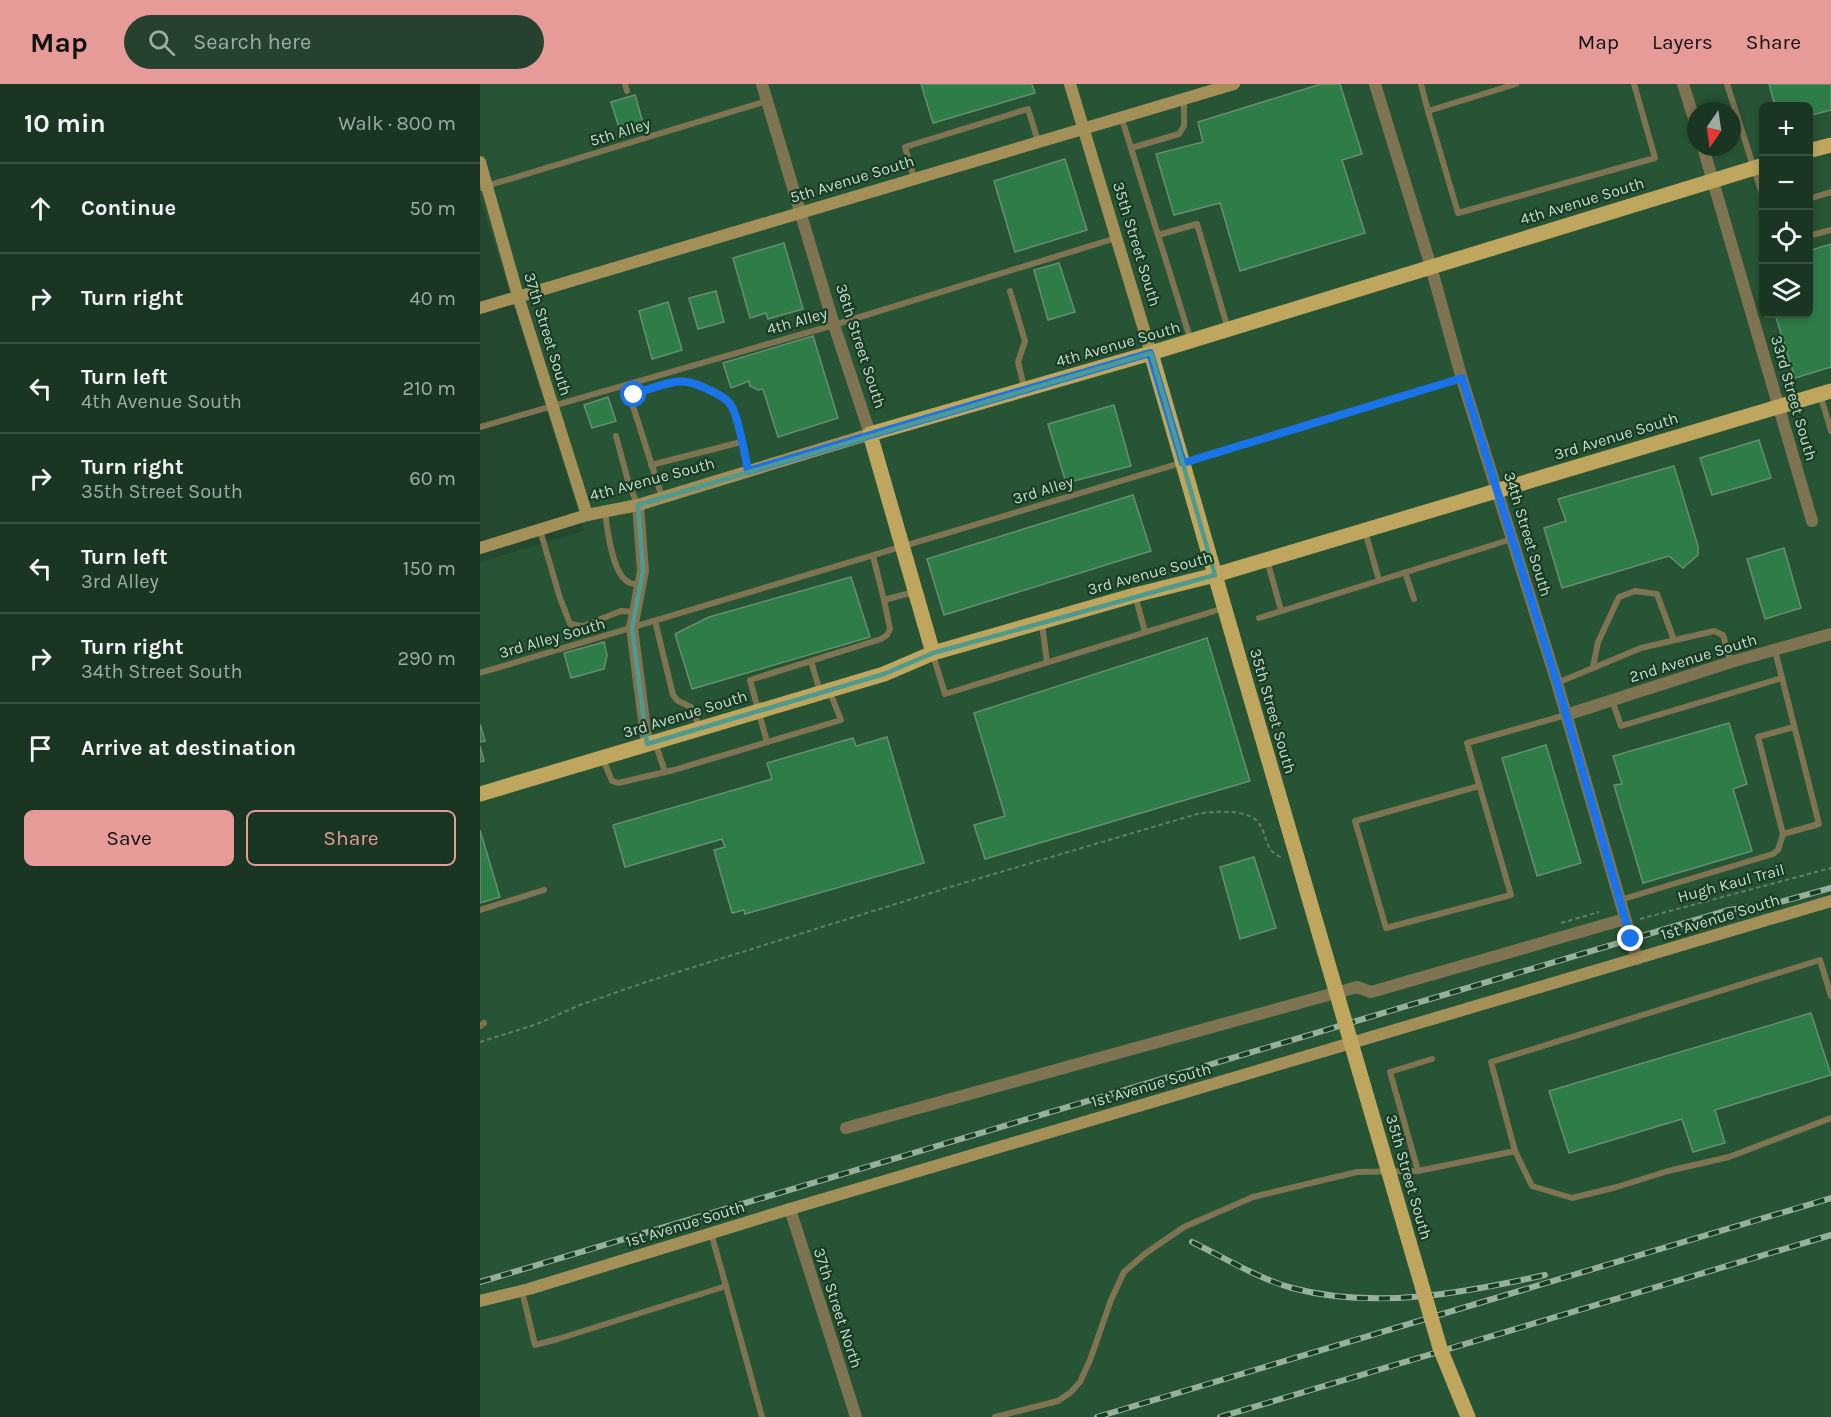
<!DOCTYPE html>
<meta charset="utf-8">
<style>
:root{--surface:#1a3622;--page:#27412f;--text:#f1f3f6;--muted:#9faba5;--line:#385040;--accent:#e69b98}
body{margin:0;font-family:Karla,sans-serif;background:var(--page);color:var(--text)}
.controls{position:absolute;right:18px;top:18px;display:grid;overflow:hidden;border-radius:9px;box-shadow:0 3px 9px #0003}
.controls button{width:54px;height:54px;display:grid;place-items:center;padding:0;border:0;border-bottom:2px solid var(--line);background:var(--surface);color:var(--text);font:30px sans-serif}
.compass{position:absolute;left:1207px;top:18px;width:54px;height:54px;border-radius:50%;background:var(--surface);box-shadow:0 3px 9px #0003;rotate:193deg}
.stop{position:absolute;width:18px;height:18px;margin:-14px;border:4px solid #1a73e8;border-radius:50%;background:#fff}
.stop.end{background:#1a73e8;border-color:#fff;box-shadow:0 2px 6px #0008}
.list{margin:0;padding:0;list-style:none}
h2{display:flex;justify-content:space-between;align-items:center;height:78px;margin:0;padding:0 24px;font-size:26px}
h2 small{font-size:20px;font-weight:400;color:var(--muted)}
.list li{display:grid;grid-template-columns:39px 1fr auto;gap:18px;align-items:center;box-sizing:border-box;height:90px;padding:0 24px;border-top:2px solid var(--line)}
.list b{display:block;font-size:22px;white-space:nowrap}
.list p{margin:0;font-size:20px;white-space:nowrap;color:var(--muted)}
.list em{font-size:20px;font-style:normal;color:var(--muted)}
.actions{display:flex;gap:12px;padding:18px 24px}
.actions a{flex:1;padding:14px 0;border:2px solid var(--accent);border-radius:9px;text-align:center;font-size:21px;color:var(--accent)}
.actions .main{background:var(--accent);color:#111}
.icon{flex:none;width:33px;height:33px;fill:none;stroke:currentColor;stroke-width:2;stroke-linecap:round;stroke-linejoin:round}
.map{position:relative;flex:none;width:1351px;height:1333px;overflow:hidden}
header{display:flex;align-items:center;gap:36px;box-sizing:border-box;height:84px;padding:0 30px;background:var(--accent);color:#111}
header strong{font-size:28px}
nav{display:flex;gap:33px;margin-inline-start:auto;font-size:21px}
.search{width:420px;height:54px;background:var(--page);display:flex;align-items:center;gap:15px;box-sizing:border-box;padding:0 21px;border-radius:33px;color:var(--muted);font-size:22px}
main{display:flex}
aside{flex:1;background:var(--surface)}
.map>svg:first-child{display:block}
.built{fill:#275434;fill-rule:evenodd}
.building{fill:#2e7d48;stroke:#678e70;stroke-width:1.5}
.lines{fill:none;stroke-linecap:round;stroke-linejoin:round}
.path{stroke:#607f68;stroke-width:2;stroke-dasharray:4.5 3;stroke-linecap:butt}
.lane{stroke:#7f7452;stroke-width:6}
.street{stroke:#7f7452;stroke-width:12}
.secondary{stroke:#a39059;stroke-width:12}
.primary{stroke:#bea65e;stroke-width:15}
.rail-casing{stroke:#96b09c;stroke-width:6}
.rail{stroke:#183d24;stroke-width:4;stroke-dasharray:11;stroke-linecap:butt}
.primary-bridge{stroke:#bea65e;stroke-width:15}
.route{stroke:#1a73e8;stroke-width:8}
.marked{fill:none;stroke:#4f9a8f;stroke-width:4.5;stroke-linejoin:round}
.labels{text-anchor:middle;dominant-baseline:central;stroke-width:4.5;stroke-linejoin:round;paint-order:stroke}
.street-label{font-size:16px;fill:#c7dccb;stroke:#183d24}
</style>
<header>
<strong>Map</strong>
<div class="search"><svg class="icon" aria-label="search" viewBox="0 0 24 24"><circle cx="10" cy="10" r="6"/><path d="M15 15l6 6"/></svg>Search here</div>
<nav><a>Map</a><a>Layers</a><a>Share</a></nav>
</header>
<main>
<aside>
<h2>10 min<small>Walk · 800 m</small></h2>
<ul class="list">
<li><svg class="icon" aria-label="ahead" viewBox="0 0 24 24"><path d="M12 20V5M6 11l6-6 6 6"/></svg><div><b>Continue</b></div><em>50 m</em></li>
<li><svg class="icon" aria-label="right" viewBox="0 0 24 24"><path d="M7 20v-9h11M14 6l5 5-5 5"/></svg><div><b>Turn right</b></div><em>40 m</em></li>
<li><svg class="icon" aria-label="left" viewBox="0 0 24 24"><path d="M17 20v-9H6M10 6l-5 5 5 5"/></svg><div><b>Turn left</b><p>4th Avenue South</p></div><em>210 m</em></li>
<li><svg class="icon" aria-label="right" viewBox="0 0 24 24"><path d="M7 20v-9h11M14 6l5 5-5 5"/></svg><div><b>Turn right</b><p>35th Street South</p></div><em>60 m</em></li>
<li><svg class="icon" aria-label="left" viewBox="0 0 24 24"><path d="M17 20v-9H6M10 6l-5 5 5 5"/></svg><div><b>Turn left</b><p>3rd Alley</p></div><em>150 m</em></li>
<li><svg class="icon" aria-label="right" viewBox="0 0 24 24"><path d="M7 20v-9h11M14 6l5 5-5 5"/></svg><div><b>Turn right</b><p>34th Street South</p></div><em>290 m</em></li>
<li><svg class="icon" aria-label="arrive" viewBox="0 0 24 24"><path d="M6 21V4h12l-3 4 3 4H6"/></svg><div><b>Arrive at destination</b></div></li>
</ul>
<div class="actions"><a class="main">Save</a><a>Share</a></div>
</aside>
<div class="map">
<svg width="1351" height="1333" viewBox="0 0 1351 1333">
<rect width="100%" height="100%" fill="#23482e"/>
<!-- built -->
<path class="built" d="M0,0h1351v1333h-1351v-855l104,-31 -104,-333zM1284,22h44v208h-44zM1216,27h36v36h-36z"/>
<!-- building -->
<g class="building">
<polygon points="441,0 552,0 555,9 453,39"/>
<polygon points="841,0 860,0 882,70 862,76 885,149 760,187 740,119 694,131 676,70 723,58 718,38"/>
<polygon points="1289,0 1351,0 1351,26 1328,32 1328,22 1295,22"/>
<polygon points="155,11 165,46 142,53 131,18"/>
<polygon points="585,75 607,146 535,168 514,97"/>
<polygon points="304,159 323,225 288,235 286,229 270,234 253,174"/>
<polygon points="1351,160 1351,283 1315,294 1295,230 1328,230 1328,167"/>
<polygon points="579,179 595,228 568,236 554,186"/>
<polygon points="236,207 244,238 218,245 209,214"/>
<polygon points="188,218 202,266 172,275 159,227"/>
<polygon points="333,252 358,334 298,353 283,305 278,306 270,302 269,297 251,304 243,279"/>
<polygon points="128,313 136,337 112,344 104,321"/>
<polygon points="634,321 651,382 586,399 568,340"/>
<polygon points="1279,356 1291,394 1232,411 1220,374"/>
<polygon points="1194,382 1218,462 1218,471 1203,484 1189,472 1082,504 1064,444 1086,437 1078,415"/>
<polygon points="653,411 671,467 464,531 447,475"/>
<polygon points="1304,464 1321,524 1285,535 1267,475"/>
<polygon points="371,493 390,553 212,605 195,550 229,533"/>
<polygon points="727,554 770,697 505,775 494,741 525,732 494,629"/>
<polygon points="124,558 127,571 124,585 91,594 84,569"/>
<polygon points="1249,639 1267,700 1253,705 1272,767 1163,799 1134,701 1142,700 1133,672"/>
<polygon points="0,640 5,657 0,658"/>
<polygon points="407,653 444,779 265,830 264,826 252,829 234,766 245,763 242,755 145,783 133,741 292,695 287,679 373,654 376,662"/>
<polygon points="1066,661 1101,779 1057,792 1022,674"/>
<polygon points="0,662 4,677 0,678"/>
<polygon points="0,746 20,813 0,819"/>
<polygon points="774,773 796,844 760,855 740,783"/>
<polygon points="1331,929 1351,991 1235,1026 1245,1059 1213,1068 1202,1035 1089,1069 1069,1007"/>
</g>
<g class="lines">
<!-- path -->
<g class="path">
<polyline points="1160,835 1351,784"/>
<polyline points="1081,839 1119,828"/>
<path d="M0,958l57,-18 43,-19 66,-23 304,-95 247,-73c14,-3 49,-5 60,7 12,13 5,30 26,37"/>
</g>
<!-- lane -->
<g class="lane">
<polyline points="145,0 147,7"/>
<polyline points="941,0 948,27 978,129 1175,74 1154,0"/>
<polyline points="1247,0 1284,116"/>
<polyline points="948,27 1036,0"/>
<polyline points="641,32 678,151 717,140 748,245"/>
<polyline points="651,64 699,50 704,42 704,15"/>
<polyline points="434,94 425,63 548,25 558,57"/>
<polyline points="0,104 287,17"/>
<polyline points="1328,115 1351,108"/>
<polyline points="678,151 711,257"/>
<polyline points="1328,152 1351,146"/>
<polyline points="530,207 545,257 538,278 544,303"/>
<polyline points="1340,310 1351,347"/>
<polyline points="0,343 354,241 636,154"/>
<polyline points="136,352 149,401 158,421"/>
<polyline points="171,381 261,358"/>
<path d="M182,413l-31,-97 3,-5 5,-3c35,-10 42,-18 76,0 7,4 13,8 17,15 7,13 13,48 16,64"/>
<path d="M125,427c2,17 7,65 25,72 3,1 7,1 10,2"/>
<polyline points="60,446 80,514 90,540 103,542 141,527 155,528"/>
<polyline points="885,447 899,496"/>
<polyline points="393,472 404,516 434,508"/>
<polyline points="787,476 801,526"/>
<polyline points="925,488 934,515"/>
<polyline points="655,511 665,548"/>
<polyline points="779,534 1032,455"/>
<polyline points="175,537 193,611 198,617 211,623 220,644"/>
<polyline points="562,540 567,578"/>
<polyline points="453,571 465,610 744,524"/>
<polyline points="331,577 340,608"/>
<polyline points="1113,583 1118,558 1139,513 1155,507 1177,510 1194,556"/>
<polyline points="0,589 981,295"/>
<polyline points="1302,594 1339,740 1303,750 1278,653 1314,643"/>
<polyline points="1077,599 1161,564 1234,547 1243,551 1251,578"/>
<polyline points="1132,616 1141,642 1302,594 1295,566"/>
<polyline points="175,658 185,688"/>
<polyline points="287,658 270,596 401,555 407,551 410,545 404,516"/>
<polyline points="122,673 132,697 138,699 194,686 361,636 349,606"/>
<polyline points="999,702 875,737 906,844 1031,811 987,659 1086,631"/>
<polyline points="1140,816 1293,770 1298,766 1303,750"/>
<polyline points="0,826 64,806"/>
<polyline points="1351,912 1340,876 1011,978 1035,1067 1052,1102 1092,1114 1137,1103 1188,1087 1249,1073 1351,1034"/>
<polyline points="0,942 4,939"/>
<polyline points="938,1087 910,988 952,975"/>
<polyline points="246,1202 282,1333"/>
<polyline points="42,1207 55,1261 78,1255 246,1202 231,1149"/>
<polyline points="515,1333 578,1317 591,1308 600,1298 610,1276 631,1216 644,1188 666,1169 704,1143 773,1113 877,1088 938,1087 1035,1067"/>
</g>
<!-- street -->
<g class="street">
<polyline points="282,0 354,241 390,350"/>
<polyline points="895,0 951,183 982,295 1077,599 1157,875"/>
<polyline points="1203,0 1216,41"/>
<polyline points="1223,63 1332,437"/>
<polyline points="158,421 163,487 152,544 167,660"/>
<polyline points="1086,631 1251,578 1351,550"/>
<polyline points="366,1044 877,903 891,908 1145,835"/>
<polyline points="310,1125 376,1333"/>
</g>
<!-- secondary -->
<g class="secondary">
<polyline points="590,0 671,269"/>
<polyline points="0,78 38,212 107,431"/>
<polyline points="0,224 754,0"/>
<polyline points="0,464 107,431 158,421 390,350"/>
<polyline points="0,1217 49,1205 310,1125 1351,817"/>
</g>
<!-- primary -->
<g class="primary">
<polyline points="1328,67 1351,61"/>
<polyline points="671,269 761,581"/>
<polyline points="453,569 390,350 671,269 1284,81"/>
<polyline points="0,710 404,590 453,569 655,511 735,491 1351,307"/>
</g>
<defs>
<g id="rail">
<path d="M712,1158c33,16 65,36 100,46 83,22 171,5 253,-13"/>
<polyline points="0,1198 1249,826 1297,819 1351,804"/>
<polyline points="617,1333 1351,1114"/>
<polyline points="740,1333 1351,1151"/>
</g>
</defs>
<!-- rail casing -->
<use href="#rail" class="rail-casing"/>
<!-- rail -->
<use href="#rail" class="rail"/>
<!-- primary-bridge -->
<polyline class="primary-bridge" points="761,581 960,1264 988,1333"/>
</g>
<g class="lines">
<!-- route -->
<path class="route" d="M154,311l5,-3c35,-10 42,-18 76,1 7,3 13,7 17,14 7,13 13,48 16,64l402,-118 33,110 279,-85 95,305 74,256"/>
</g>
<!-- marked area -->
<path class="marked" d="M671,269l64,222 -282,78 -49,21 -237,70 -15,-116 11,-57 -5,-66z"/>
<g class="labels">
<!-- street labels -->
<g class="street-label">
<text transform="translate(140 48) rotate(-17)">5th Alley</text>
<text transform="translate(372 95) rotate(-17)">5th Avenue South</text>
<text transform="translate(1102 117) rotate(-17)">4th Avenue South</text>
<text transform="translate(657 160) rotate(73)">35th Street South</text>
<text transform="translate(317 237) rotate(-16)">4th Alley</text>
<text transform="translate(68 250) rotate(73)">37th Street South</text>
<text transform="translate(638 260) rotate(-16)">4th Avenue South</text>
<text transform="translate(381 262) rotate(72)">36th Street South</text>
<text transform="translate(1314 314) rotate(74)">33rd Street South</text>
<text transform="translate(1136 352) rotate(-17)">3rd Avenue South</text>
<text transform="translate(172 395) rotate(-15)">4th Avenue South</text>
<text transform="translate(563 406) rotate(-17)">3rd Alley</text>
<text transform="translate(1048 450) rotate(73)">34th Street South</text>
<text transform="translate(670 489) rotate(-15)">3rd Avenue South</text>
<text transform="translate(72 554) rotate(-16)">3rd Alley South</text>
<text transform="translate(1213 574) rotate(-17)">2nd Avenue South</text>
<text transform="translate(793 627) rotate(74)">35th Street South</text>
<text transform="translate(205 630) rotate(-17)">3rd Avenue South</text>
<text transform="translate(1251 799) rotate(-15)">Hugh Kaul Trail</text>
<text transform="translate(1240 833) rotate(-17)">1st Avenue South</text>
<text transform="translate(671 1001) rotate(-16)">1st Avenue South</text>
<text transform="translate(929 1093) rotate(74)">35th Street South</text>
<text transform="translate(205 1140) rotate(-17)">1st Avenue South</text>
<text transform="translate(358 1224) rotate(72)">37th Street North</text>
</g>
</g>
</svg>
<div class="controls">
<button>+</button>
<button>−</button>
<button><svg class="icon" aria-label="locate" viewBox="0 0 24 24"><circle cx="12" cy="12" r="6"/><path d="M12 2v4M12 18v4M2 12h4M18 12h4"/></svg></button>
<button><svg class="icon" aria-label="layers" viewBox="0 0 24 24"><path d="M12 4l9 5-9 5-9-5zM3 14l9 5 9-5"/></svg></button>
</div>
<svg class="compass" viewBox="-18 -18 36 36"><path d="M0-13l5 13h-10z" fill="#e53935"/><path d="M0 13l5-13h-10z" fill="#9faba5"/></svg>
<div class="stop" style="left:154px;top:311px"></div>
<div class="stop end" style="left:1151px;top:855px"></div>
</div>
</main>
